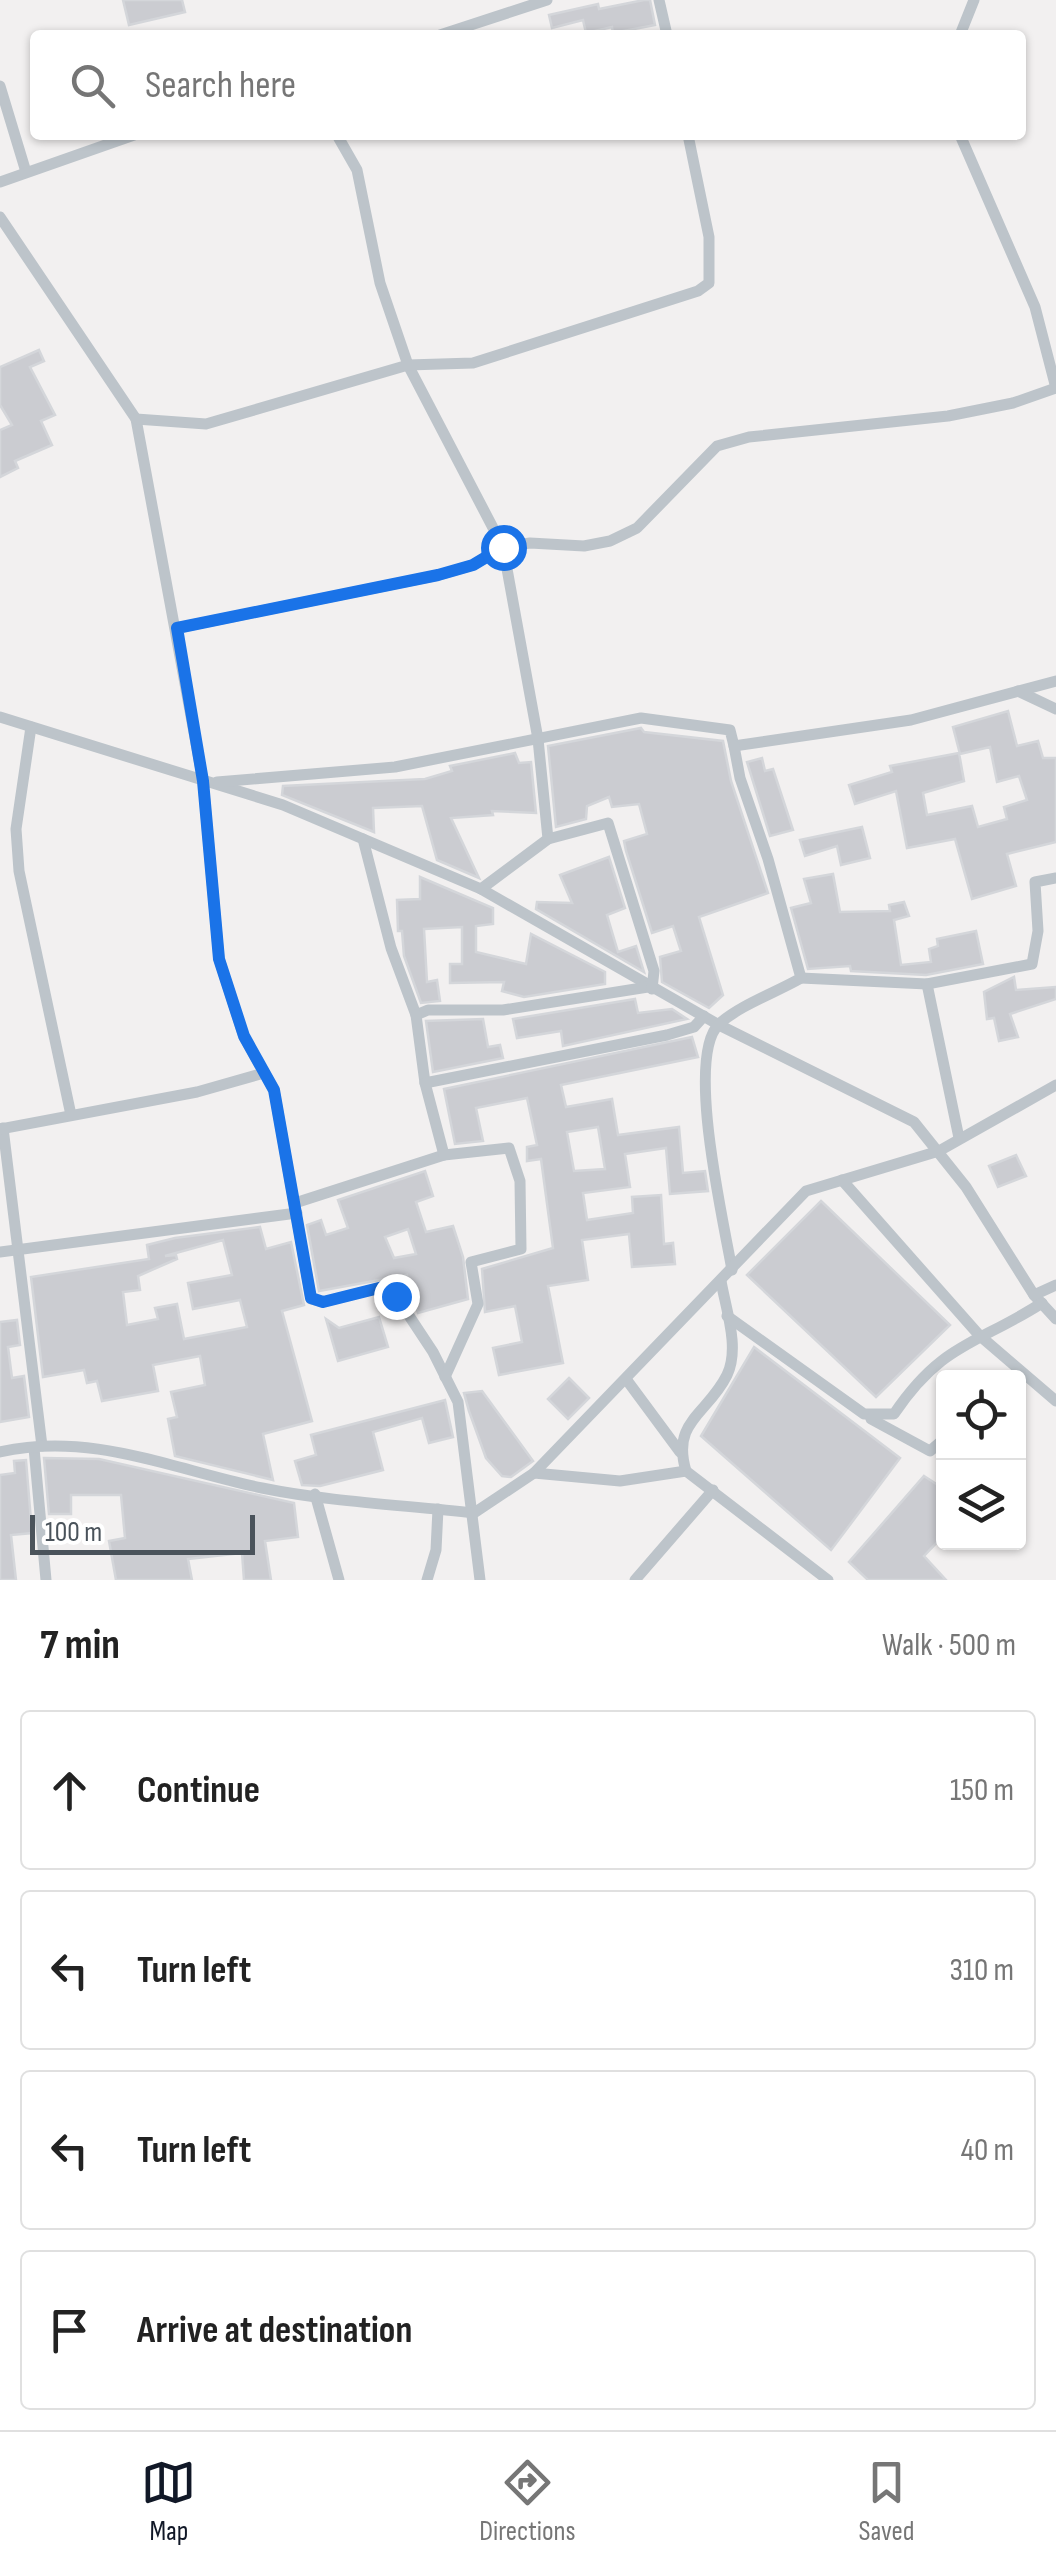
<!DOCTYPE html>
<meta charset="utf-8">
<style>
:root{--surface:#fff;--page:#f6f6f6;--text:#222;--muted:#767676;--line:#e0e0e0;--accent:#111827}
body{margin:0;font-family:"Sofia Sans Condensed",sans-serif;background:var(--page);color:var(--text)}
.controls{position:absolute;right:30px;bottom:30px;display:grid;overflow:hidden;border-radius:10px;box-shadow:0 2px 8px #0004}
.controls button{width:90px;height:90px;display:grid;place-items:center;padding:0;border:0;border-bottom:2px solid var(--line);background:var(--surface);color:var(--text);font:50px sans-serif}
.scale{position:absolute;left:30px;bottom:25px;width:225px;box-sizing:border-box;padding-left:10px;border:5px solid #4a535b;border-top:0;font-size:28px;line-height:35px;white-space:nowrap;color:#4a535b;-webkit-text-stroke:8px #fff;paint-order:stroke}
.stop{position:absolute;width:30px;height:30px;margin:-22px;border:8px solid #1a73e8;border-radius:50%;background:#fff}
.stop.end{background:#1a73e8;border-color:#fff;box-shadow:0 2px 10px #0008}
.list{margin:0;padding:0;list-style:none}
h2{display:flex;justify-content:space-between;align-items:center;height:130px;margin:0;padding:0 40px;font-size:42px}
h2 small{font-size:32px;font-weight:400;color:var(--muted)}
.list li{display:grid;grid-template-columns:65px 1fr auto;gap:30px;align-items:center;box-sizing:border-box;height:160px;margin:0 20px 20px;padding:0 20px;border:2px solid var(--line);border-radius:10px}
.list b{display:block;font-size:38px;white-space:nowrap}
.list em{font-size:32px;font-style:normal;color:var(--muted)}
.icon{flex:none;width:55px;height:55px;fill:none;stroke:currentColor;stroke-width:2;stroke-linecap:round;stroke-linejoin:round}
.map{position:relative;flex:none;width:1056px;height:1580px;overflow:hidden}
.search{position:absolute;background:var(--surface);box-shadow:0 2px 8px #0004;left:30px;right:30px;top:30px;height:110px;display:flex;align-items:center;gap:25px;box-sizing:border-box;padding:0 35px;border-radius:10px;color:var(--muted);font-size:38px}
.sheet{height:850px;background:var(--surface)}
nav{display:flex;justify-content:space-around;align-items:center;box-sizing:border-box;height:140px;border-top:2px solid var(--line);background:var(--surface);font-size:28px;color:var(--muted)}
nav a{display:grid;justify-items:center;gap:5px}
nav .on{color:var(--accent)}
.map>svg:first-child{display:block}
.building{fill:#cbccd1;stroke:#d4d6da;stroke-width:2.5;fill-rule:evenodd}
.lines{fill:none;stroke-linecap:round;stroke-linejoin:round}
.street{stroke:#bdc4ca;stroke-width:11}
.route{stroke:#1a73e8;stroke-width:12}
</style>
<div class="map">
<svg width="1056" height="1580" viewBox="0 0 1056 1580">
<rect width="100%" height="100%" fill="#f2f0f0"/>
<!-- building -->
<g class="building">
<polygon points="123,0 182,0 185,12 129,25"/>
<polygon points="644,0 650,0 655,25 613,33 612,27 586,33 583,20 552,28 549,15 598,4 599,9"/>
<polygon points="39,350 44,361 30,367 55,415 41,421 52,445 15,461 18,468 0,477 0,430 12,425 0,405 0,367"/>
<polygon points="1008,711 1017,746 1038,741 1043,758 1056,758 1056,842 1007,854 1016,886 972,899 955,839 907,848 896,791 855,804 849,785 892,772 890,766 959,753 964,781 923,793 927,815 972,806 978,827 1007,819 1004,807 1027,800 1019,776 997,782 990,747 960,754 953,727"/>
<polygon points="641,728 644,732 723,741 731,781 768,893 699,917 723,995 709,1008 662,982 660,957 681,951 673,926 652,933 626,851 624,841 647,834 639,804 612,807 609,797 587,806 586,819 556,827 548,746"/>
<polygon points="515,753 519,763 531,762 536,813 492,811 493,815 451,818 479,878 437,860 422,806 373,808 374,832 282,795 283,786 425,779 452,771 450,766"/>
<polygon points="762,758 765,771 773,769 793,830 770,836 747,762"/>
<polygon points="862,827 870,858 841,865 837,846 805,856 800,840"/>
<polygon points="609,857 625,908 607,915 618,952 636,946 644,972 536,909 537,902 572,903 560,875"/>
<polygon points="833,874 840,912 890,911 889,905 904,902 909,916 894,920 901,965 931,962 929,949 938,946 937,939 976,931 983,964 926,975 851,971 850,966 808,969 791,908 811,903 804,879"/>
<polygon points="420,877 493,908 493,924 476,926 476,952 526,964 531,934 605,972 605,984 524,997 502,991 504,982 450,983 450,964 462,964 462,927 424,929 427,982 437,980 440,1001 421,1003 404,956 402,931 398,931 397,900 420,899"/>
<polygon points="1014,977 1016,990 1056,987 1056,999 1010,1014 1018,1037 999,1041 994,1018 987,1019 984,992"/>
<polygon points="635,999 638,1013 672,1009 687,1019 563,1046 561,1031 517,1038 513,1019"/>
<polygon points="483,1019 488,1047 500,1045 503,1058 433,1072 426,1021"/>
<path d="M692,1037l6,20 -137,28 5,22 46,-8 6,36 61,-8 4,46 22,-2 3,20 -38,3 -4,-46 -41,6 5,33 -47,6 4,27 46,-7 -1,-16 29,-2 3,49 9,-1 2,21 -43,3 -3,-33 -47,6 6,40 -40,6 15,77 -64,12 -6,-27 29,-6 -7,-36 -30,6 -3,-43 71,-21 -12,-89 -14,2v-14l10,-2 -10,-47 -51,10 7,33 -28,3 -11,-55zM598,1127l7,42 -31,2 -7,-39z"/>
<polygon points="1016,1155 1026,1176 998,1187 989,1166"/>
<path d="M425,1171l8,25 -17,6 10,30 27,-6 10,31 5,42 -50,14 -11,-38 -88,16 -12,-66 14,-5 5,15 22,-7 -10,-28zM408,1229l8,25 -22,4 -9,-21z"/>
<polygon points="821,1201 950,1325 876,1397 747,1275"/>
<path d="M260,1227l6,22 25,-7 13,63 -22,6 30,110 -49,13 10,46 -98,-24 -7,-37 9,-2 -6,-25 34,-7 -5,-29 -47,9 5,26 -56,10 -5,-20 -10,2 -3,-13 -41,7 -12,-100 118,-18 -2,-14 28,-7zM223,1240l9,35 -44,8 5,26 47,-9 7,27 -63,12 -7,-35 -22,4 3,11 -31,6 -4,-33 17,-2 -2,-14 39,-17 -1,-4 -11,1z"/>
<polygon points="379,1317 388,1347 338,1361 326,1319 339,1328"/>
<polygon points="17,1320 20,1345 8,1347 12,1378 24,1376 29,1417 0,1422 0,1322"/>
<polygon points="754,1347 900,1458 831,1550 701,1436"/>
<polygon points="569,1378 589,1398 568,1419 548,1399"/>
<polygon points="482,1391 533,1461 511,1477 502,1476 486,1458 469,1411 464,1393"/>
<polygon points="445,1400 453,1437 429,1443 422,1418 373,1432 383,1470 320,1486 302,1485 295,1461 316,1455 311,1435"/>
<polygon points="44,1458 99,1459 294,1503 298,1537 265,1541 271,1580 244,1580 242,1553 188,1559 192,1580 116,1580 109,1541 125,1538 121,1495 71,1495 71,1514 49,1514"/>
<polygon points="26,1460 32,1533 11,1535 16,1580 0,1580 0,1475 15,1473 14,1461"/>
<polygon points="924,1476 944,1489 944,1535 924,1556 946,1580 868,1580 849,1562"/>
</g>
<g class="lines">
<!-- street -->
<g class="street">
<polyline points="659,0 667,35"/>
<polyline points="440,35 547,0"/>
<polyline points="960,35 974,0"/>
<polyline points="0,86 26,172"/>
<polyline points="337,135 357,170 380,283 408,365 503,547 538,739 548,839 481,889"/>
<polyline points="960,135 1035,307 1056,388"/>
<polyline points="0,182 134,135"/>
<polyline points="0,217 136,419 203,781 219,959 244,1037 274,1090 311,1299 323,1302 383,1287 396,1296 433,1352 458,1402 480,1580"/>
<polyline points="136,419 206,424 408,365 473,363 698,291 709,283 709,237 688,135"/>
<polyline points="177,628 439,575 473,565 503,547 530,543 584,546 610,541 637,528 717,446 749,437 948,416 1013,403 1056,388"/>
<polyline points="1018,691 1056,709"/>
<polyline points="0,717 283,805 481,889 719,1025 914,1122 966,1187 1034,1295 1056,1319"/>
<polyline points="31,727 16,829 19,871 71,1115"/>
<polyline points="217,782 395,767 641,718 730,730 734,746 911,720 1056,681"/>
<polyline points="363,839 391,948 416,1015 428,1010 503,1010 648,987"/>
<polyline points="548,839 608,823 654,971 652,989"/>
<polyline points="801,978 927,984 1032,964 1038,931 1035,882 1056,878"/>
<polyline points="927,984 959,1138"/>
<polyline points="416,1015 425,1083"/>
<polyline points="3,1128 42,1446"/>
<polyline points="0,1129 197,1092 264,1073"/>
<polyline points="842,1180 979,1335 1056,1401"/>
<polyline points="295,1203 444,1155"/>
<polyline points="0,1252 297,1213"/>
<path d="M732,1270c-8,-47 -47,-213 -13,-246 21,-19 58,-32 82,-46l-33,-119 -28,-81 -6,-32"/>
<path d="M721,1281c5,29 19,67 6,94 -19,39 -56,46 -41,96l142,109"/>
<polyline points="1034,1295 1056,1285"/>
<path d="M727,1316l137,98h30c48,-71 82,-69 148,-111"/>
<polyline points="445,1377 478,1304 471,1262 521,1249 520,1181 509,1148 444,1155 425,1083 667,1035 694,1027 704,1016"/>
<polyline points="626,1379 680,1452"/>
<polyline points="871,1419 930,1451 944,1439"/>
<polyline points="34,1448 46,1580"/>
<path d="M0,1452c92,-21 174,18 262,36 69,14 142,17 212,25l60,-40 272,-282 133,-40 117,-66"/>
<polyline points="534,1473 620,1481 686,1471"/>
<polyline points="315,1494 339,1580"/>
<polyline points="427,1580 436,1550 438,1509"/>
<polyline points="635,1580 713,1490"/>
</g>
</g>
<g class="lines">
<!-- route -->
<polyline class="route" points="396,1296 383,1287 323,1302 311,1298 274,1090 244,1036 219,959 203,781 177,628 438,575 473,565 503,547"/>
</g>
</svg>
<div class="controls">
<button><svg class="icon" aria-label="locate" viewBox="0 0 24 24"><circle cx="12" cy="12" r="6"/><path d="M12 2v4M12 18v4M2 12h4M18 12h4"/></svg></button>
<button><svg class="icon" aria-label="layers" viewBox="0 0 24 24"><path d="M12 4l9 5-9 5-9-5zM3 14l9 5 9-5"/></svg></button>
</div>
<div class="scale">100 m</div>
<div class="stop" style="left:503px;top:547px"></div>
<div class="stop end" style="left:396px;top:1296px"></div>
<div class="search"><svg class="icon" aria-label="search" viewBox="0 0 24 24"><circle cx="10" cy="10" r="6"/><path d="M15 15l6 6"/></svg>Search here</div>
</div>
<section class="sheet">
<h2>7 min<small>Walk · 500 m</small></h2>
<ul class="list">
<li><svg class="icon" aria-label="ahead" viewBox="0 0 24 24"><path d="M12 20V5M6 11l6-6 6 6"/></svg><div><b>Continue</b></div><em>150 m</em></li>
<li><svg class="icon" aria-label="left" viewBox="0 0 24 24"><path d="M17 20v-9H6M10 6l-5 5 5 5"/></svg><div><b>Turn left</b></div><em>310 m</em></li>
<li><svg class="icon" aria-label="left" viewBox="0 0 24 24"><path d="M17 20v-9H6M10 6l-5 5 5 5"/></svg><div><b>Turn left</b></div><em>40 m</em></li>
<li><svg class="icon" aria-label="arrive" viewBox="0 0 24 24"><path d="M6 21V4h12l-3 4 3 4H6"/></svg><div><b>Arrive at destination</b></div></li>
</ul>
</section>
<nav>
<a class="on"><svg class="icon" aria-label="map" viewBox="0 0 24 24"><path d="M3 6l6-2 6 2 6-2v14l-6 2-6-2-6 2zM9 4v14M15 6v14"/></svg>Map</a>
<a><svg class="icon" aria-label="directions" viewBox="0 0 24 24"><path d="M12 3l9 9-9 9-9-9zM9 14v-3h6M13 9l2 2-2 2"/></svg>Directions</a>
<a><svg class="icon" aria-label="saved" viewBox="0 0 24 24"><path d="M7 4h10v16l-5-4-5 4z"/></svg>Saved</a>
</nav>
